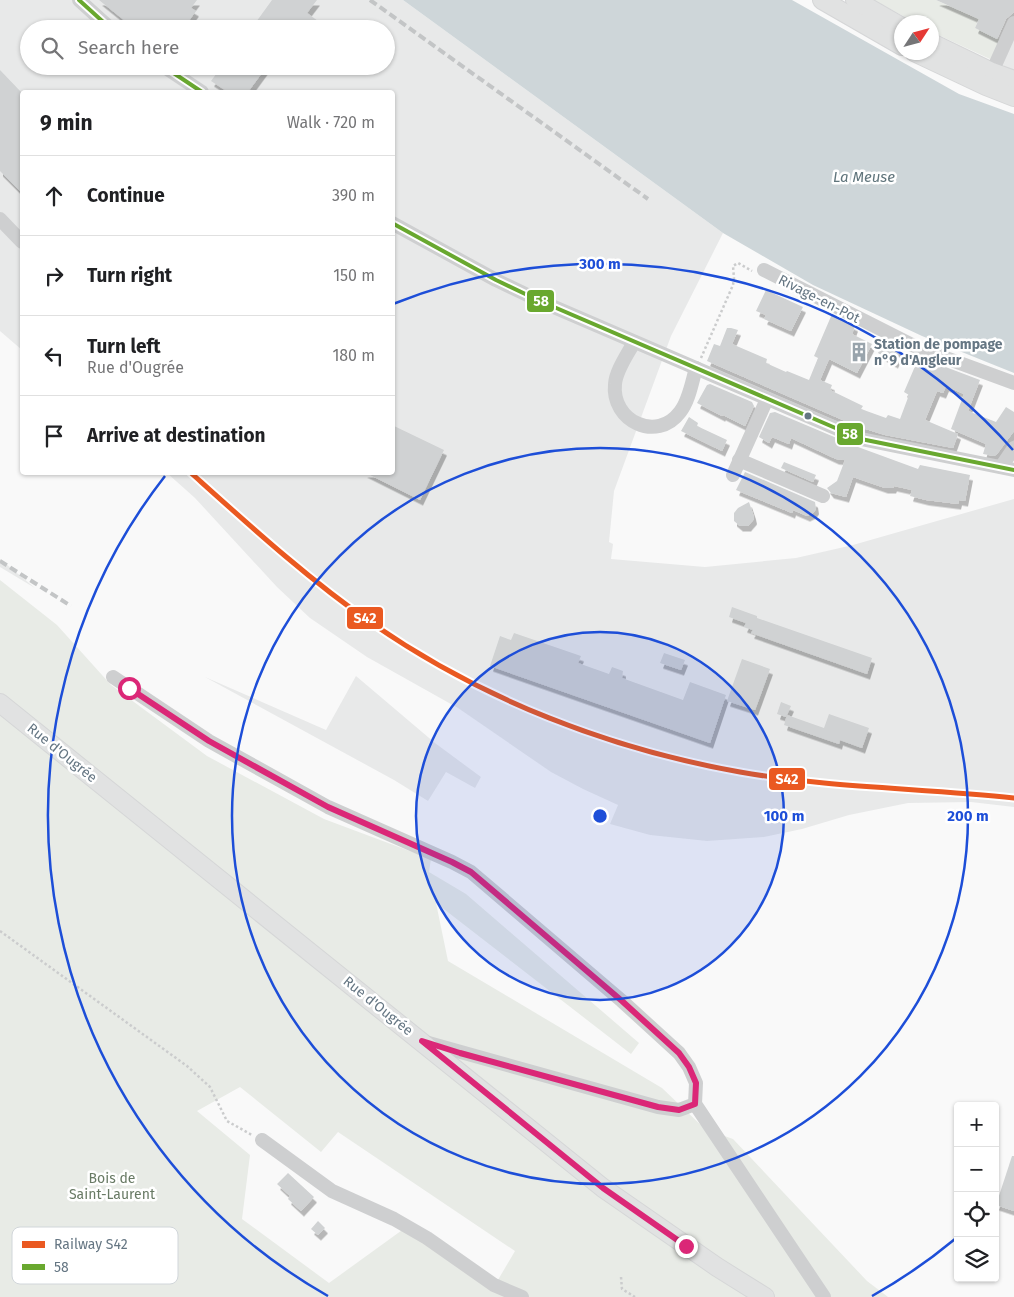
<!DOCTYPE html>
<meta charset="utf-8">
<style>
:root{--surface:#fff;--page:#f6f6f6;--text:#202124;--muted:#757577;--line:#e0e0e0}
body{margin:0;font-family:"Fira Sans",sans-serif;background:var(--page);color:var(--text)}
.controls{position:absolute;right:15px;bottom:15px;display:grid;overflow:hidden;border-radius:5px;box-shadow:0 1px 4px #0004}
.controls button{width:45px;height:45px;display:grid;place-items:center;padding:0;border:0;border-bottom:1px solid var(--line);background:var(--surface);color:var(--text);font:25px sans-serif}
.compass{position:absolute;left:894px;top:15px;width:45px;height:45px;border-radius:50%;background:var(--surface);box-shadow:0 1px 4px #0004;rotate:54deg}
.stop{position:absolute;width:15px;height:15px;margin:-11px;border:4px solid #db2777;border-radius:50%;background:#fff}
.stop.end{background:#db2777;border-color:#fff;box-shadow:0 1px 5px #0008}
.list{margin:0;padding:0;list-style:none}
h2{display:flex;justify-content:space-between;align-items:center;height:65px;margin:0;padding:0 20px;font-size:21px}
h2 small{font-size:16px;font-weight:400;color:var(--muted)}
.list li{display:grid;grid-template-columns:32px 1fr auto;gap:15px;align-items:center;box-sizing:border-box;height:80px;padding:0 20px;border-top:1px solid var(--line)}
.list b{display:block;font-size:19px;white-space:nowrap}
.list p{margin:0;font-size:16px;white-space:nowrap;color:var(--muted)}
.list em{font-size:16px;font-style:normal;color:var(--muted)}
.icon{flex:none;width:28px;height:28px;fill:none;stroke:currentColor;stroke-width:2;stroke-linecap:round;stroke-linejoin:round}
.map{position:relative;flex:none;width:1014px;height:1297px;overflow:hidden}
.search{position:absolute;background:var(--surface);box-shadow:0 1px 4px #0004;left:20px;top:20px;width:375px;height:55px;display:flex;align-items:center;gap:12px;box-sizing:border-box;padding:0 18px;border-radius:28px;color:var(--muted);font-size:19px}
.panel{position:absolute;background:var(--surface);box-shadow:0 1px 4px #0004;left:20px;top:90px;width:375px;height:385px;border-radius:5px}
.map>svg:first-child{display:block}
.built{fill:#e8e9e9;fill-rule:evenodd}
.green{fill:#e8ebe6;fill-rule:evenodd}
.water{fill:#ced6d9}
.building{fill:#d0d2d3;filter:url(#shadow)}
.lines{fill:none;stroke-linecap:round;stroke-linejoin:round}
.major-casing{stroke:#d5d6d7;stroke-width:20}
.path{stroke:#cbcccd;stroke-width:2.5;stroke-dasharray:2.5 2.5;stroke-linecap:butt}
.minor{stroke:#cecfd0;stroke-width:14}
.major{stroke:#e1e2e2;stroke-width:18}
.rail{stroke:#c3c5c6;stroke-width:4;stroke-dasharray:8 4;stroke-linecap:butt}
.bus-1-casing{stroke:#fff;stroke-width:8}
.bus-1{stroke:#69a82f;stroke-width:4}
.rail-1-casing{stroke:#fff;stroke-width:9}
.rail-1{stroke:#ea5921;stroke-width:5}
.route{stroke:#db2777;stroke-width:6}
.ring{fill:none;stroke:#1d4ed8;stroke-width:2.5}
.bus-dot{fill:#657683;stroke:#fff;stroke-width:2}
.labels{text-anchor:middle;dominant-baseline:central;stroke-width:5;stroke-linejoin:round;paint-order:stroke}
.street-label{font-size:14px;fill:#657683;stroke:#fff}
.poi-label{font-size:14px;font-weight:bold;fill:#657683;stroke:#fff;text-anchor:start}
.park-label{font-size:14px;fill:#687a64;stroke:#fff}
.water-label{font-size:15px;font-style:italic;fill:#60757c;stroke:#fff}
.key{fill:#fff;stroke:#d1d6da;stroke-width:1}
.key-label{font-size:14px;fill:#657683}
.centre{fill:#1d4ed8;stroke:#fff;stroke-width:2.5}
.ring-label{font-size:15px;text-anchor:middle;font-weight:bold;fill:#1d4ed8;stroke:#fff;stroke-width:5;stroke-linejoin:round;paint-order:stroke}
.line-badge{stroke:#fff;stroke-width:2}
.badge-label{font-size:14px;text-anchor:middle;font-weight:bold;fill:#fff}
</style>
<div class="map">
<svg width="1014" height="1297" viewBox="0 0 1014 1297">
<defs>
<filter id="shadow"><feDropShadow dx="3" dy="5.5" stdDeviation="0" flood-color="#0004"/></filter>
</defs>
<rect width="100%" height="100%" fill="#f9f9f9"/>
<!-- built -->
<g class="built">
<path d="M0,0h403l320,233 -52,103 -57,155 -5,51 4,2 -2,15 94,8 91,-9 57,-13 161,-46v308l-43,-5 -63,1 -59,12 -47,14 -38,8 -57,4 -57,-6 -40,-11 8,-19 -35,-16 -32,-17 -93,-64 -91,-51 -57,-39 -33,-31 -82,-89 -28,-25 225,-1v-380h-370v258l-22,-19zM29,29h357v37h-357z"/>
<polygon points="1014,30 1014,71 1006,68 1000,62"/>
<polygon points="0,559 35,588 0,567"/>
<polygon points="356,676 435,743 481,777 475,788 446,772 428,801 394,780 205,677 326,730"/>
</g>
<!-- green -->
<g class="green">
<polygon points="874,0 936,0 979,19 975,28 1002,40 992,60 932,32 932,22 914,22"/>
<path d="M0,580l57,45 54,60 96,71 117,63 107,40 -2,13 37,22 173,149 -8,11 -195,-151 12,58 214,127 43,41 28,10 134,142 21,16h-888zM240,1087l81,65 17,-20 177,119 -20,34 -90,-57 -76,55 -87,-64 8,-64 -53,-44z"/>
</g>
<!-- water -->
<polygon class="water" points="403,0 792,0 959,94 1014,114 1014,373 922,336 813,285 723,233"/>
<!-- building -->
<g class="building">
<polygon points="99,0 197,0 191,8 196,11 183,29 135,29"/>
<polygon points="272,0 317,0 307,13 329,29 251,29"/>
<polygon points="936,0 1014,0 1014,12 1006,19 997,39 975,28 979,19"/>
<polygon points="222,66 267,66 248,92 228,92 211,81"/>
<polygon points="0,70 22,93 22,193 0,171"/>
<polygon points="766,290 803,307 791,331 764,319 766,315 756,311"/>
<polygon points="832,314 855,326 852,334 872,344 857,373 829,359 820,380 832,385 830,390 863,406 861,409 886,418 888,415 900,419 909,395 904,392 919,357 980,380 968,411 996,422 1006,407 1014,412 1014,431 997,454 994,456 983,454 986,444 951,429 964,394 946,386 943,393 937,391 925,420 958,434 953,448 885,435 859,427 707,361 714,344 720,346 727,328 731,328 738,330 732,344 767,359 766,363 786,372 787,371 809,380 818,358 814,356"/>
<polygon points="884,341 901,349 895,363 878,353"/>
<polygon points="710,384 752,402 754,406 745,426 723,415 722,416 697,403 707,385"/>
<polygon points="775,412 858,447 918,469 920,465 970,475 965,501 959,500 958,504 926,500 910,496 912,490 894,486 893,488 885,488 853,477 846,497 831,493 827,488 837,481 845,460 836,459 791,438 789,444 772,437 769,443 759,437 770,413"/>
<polygon points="689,417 698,423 697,426 727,440 722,451 681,431"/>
<polygon points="392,425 444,450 420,500 364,472 392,472"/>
<polygon points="784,462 816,475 813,482 781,468"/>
<polygon points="745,472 815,502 816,509 813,513 807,516 793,510 792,513 736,490"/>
<polygon points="749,502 753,514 754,519 748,526 740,526 734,521 734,513 738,508"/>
<polygon points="732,607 757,616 757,618 872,658 867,674 751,633 753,630 744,627 746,623 729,617"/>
<polygon points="514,633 581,656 578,663 609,674 612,667 623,671 622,678 683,700 690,682 726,695 710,743 490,666 500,636 511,640"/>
<polygon points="664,653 685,660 681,670 660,663"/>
<polygon points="742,659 770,669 755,710 727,701"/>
<polygon points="781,702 791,706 786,717 777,714"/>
<polygon points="829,714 869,728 862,748 840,740 839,744 784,725 787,715 824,728"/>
<polygon points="1012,1156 1014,1156 1014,1211 996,1205"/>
<polygon points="288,1173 314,1197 301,1211 288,1199 290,1196 277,1184"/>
<polygon points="318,1221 325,1228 318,1235 311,1229"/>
</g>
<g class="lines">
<defs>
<g id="major">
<polyline points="822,0 902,46"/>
<polyline points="855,0 902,27"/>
<polyline points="932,43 992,72 1014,80"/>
<polyline points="914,52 986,86 1014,97"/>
<polyline points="0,703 603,1188 717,1267 765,1297"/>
</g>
</defs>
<!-- major casing -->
<use href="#major" class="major-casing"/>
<!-- path -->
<g class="path">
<polyline points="701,358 733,285 734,278 733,266 738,263 752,271"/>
<polyline points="0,931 187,1066 210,1087 227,1121 252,1135"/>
<polyline points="621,1277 622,1289 635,1297"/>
</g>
<!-- minor -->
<g class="minor">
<polyline points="79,0 111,29"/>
<polyline points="163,66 202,92"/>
<polyline points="992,72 1014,23"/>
<polyline points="0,219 22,242"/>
<polyline points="392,223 496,280 540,301 861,439 1014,470"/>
<polyline points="764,270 916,347 1014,383"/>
<path d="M634,342c-6,12 -18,28 -19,42 -4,37 42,59 65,28 9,-11 12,-30 16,-44"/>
<polyline points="739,460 823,496"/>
<polyline points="1001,467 1014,448"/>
<polyline points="733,475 767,399"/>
<polyline points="113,677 209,741 328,807 452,862 471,872 622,1001 679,1053 689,1067 696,1083 695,1104 824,1297"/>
<polyline points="425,1042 658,1107 679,1110 695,1104"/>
<polyline points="262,1140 332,1191 394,1219 427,1238 494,1285 522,1297"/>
</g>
<!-- major -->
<use href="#major" class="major"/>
<!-- rail -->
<g class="rail">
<polyline points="370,0 648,199"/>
<polyline points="0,561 71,606"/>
</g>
<defs>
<g id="bus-1">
<polyline points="79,0 111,29"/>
<polyline points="163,66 202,92"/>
<polyline points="392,223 496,280 540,301 861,439 1014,470"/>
</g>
</defs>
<!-- bus-1 casing -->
<use href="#bus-1" class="bus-1-casing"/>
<!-- bus-1 -->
<use href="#bus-1" class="bus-1"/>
<defs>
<path id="rail-1" d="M190,472c59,53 118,107 183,152 110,76 237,125 367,148 91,16 183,16 274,26"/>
</defs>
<!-- rail-1 casing -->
<use href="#rail-1" class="rail-1-casing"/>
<!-- rail-1 -->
<use href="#rail-1" class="rail-1"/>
</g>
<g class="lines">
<!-- route -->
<polyline class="route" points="129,688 209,741 328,807 452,862 471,872 622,1001 679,1053 689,1067 696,1083 695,1104 679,1110 658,1107 460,1053 422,1041 603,1188 686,1246"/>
</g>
<!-- distance rings -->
<circle cx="600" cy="816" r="184" fill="#1d4ed8" fill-opacity=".12"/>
<g class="ring">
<circle cx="600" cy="816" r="184"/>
<circle cx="600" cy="816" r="368"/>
<path d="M955 1239A552 552 0 0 1 872 1296M328 1296A552 552 0 0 1 165 476M393 304A552 552 0 0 1 1013 450"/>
</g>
<!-- icons -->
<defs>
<symbol id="building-bare" viewBox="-9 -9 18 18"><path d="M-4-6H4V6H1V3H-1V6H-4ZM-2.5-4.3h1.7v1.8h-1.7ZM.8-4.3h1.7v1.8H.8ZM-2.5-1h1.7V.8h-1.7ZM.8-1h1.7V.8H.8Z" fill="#99a4ac" stroke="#fff" stroke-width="2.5" paint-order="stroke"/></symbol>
</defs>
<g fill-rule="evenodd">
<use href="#building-bare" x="845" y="338" width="28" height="28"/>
</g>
<!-- markers -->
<circle class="bus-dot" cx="808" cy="416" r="4.5"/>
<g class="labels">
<!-- street labels -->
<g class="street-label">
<text transform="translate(819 299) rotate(27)">Rivage-en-Pot</text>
<text transform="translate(62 753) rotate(39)">Rue d'Ougrée</text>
<text transform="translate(378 1006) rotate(39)">Rue d'Ougrée</text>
</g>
<!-- poi labels -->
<g class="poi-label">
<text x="874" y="344">Station de pompage<tspan x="874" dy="16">n°9 d'Angleur</tspan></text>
</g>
<!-- park labels -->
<g class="park-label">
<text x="112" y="1178">Bois de<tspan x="112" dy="16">Saint-Laurent</tspan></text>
</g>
<!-- water labels -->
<g class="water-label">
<text x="864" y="177">La Meuse</text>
</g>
</g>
<!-- legend -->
<rect x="12" y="1227" width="166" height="57" rx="8" class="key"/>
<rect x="22" y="1241" width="23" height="7" fill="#ea5921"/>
<rect x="22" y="1264" width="23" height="6" fill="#69a82f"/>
<g class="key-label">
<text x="54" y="1249">Railway S42</text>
<text x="54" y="1272">58</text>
</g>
<circle cx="600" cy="816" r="8" class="centre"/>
<g class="ring-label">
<text x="600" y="269">300 m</text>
<text x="784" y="821">100 m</text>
<text x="968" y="821">200 m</text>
</g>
<g class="line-badge">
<rect x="526" y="289" width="29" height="24" rx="5" fill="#69a82f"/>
<rect x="836" y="422" width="28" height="24" rx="5" fill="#69a82f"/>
<rect x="346" y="606" width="38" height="24" rx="5" fill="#ea5921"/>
<rect x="768" y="767" width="38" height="24" rx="5" fill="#ea5921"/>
</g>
<g class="badge-label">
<text x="541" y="306">58</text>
<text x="850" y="439">58</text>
<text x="365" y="623">S42</text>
<text x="787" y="784">S42</text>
</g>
</svg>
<div class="controls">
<button>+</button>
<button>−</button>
<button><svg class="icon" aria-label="locate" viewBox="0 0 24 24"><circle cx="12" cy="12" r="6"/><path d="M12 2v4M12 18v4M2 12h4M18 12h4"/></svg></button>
<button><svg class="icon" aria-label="layers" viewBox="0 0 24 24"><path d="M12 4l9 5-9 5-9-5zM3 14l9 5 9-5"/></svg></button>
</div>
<svg class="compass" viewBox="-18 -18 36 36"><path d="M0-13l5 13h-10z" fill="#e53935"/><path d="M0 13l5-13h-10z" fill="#757577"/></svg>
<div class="stop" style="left:129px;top:688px"></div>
<div class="stop end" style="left:686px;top:1246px"></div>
<div class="search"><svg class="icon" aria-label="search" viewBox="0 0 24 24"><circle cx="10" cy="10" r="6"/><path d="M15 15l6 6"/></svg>Search here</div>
<section class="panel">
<h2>9 min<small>Walk · 720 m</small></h2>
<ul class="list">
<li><svg class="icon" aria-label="ahead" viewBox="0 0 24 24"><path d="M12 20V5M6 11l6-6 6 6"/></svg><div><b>Continue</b></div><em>390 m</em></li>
<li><svg class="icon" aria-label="right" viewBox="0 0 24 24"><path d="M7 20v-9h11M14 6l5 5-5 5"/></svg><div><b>Turn right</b></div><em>150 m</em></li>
<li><svg class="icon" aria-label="left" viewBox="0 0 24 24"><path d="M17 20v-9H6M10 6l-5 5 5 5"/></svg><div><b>Turn left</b><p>Rue d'Ougrée</p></div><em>180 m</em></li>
<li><svg class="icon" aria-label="arrive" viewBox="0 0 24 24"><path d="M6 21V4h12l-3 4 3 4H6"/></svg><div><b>Arrive at destination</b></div></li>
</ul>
</section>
</div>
